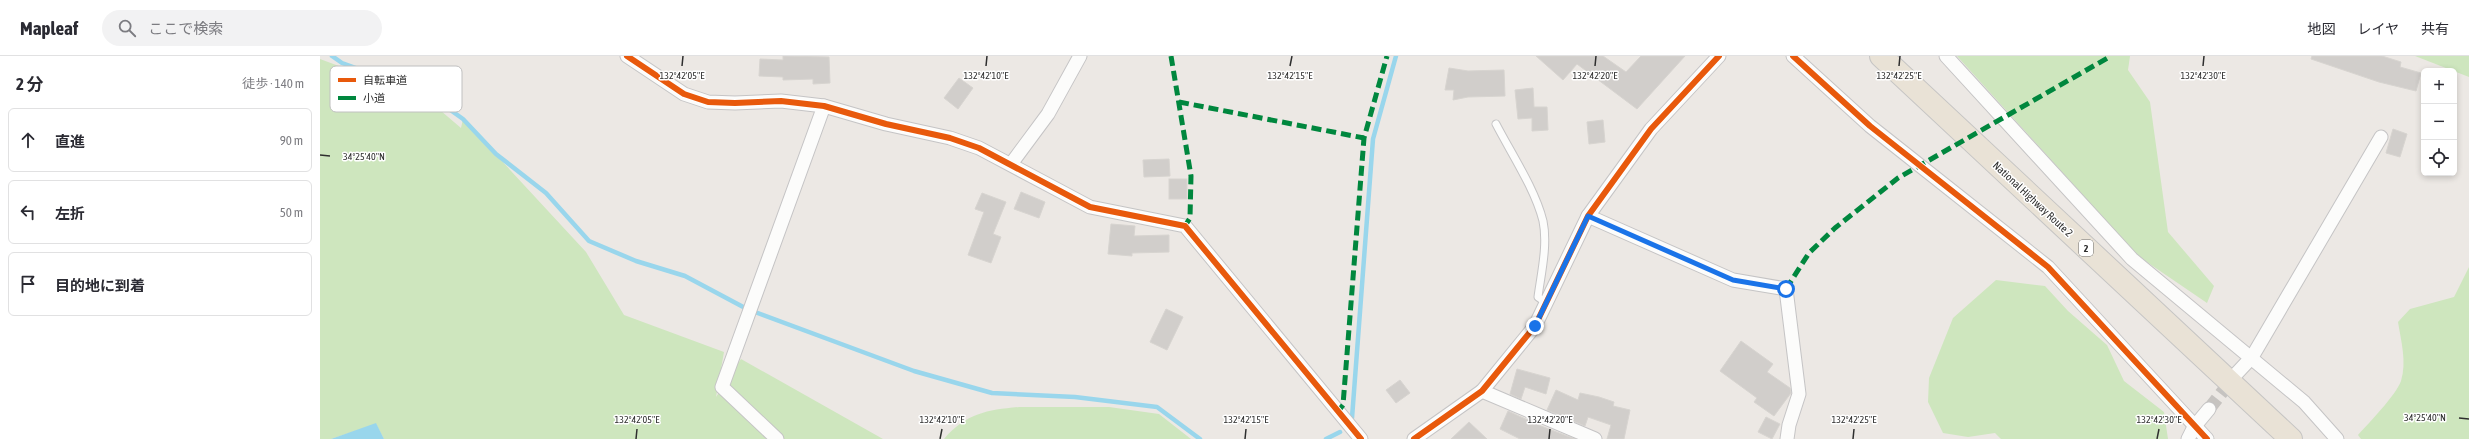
<!DOCTYPE html>
<html lang="ja">
<meta charset="utf-8">
<style>
:root{--surface:#fff;--page:#f2f2f3;--text:#2b2b33;--muted:#7c7c81;--line:#e1e1e2}
body{margin:0;font-family:"Asap Condensed","Noto Sans JP",sans-serif;background:var(--page);color:var(--text)}
.controls{position:absolute;right:12px;top:12px;display:grid;overflow:hidden;border-radius:6px;box-shadow:0 2px 6px #0003}
.controls button{width:36px;height:36px;display:grid;place-items:center;padding:0;border:0;border-bottom:1px solid var(--line);background:var(--surface);color:var(--text);font:20px sans-serif}
.stop{position:absolute;width:12px;height:12px;margin:-9px;border:3px solid #1a73e8;border-radius:50%;background:#fff}
.stop.end{background:#1a73e8;border-color:#fff;box-shadow:0 1px 4px #0008}
.list{margin:0;padding:0;list-style:none}
h2{display:flex;justify-content:space-between;align-items:center;height:52px;margin:0;padding:0 16px;font-size:17px}
h2 small{font-size:13px;font-weight:400;color:var(--muted)}
.list li{display:grid;grid-template-columns:26px 1fr auto;gap:12px;align-items:center;box-sizing:border-box;height:64px;margin:0 8px 8px;padding:0 8px;border:1px solid var(--line);border-radius:6px}
.list b{display:block;font-size:15px;white-space:nowrap}
.list em{font-size:13px;font-style:normal;color:var(--muted)}
.icon{flex:none;width:22px;height:22px;fill:none;stroke:currentColor;stroke-width:2;stroke-linecap:round;stroke-linejoin:round}
.map{position:relative;flex:none;width:2149px;height:383px;overflow:hidden}
header{display:flex;align-items:center;gap:24px;box-sizing:border-box;height:56px;padding:0 20px;background:var(--surface);border-bottom:1px solid var(--line)}
header strong{font-size:19px}
nav{display:flex;gap:22px;margin-inline-start:auto;font-size:14px}
.search{width:280px;height:36px;background:var(--page);display:flex;align-items:center;gap:10px;box-sizing:border-box;padding:0 14px;border-radius:22px;color:var(--muted);font-size:15px}
main{display:flex}
aside{flex:1;background:var(--surface)}
.map>svg:first-child{display:block}
.green{fill:#cee6be}
.water{fill:#99d6ec}
.lines{fill:none;stroke-linecap:round;stroke-linejoin:round}
.stream{stroke:#99d6ec;stroke-width:4.5}
.building{fill:#d1cecb;stroke:#d7d4d0}
.minor-tunnel{stroke:#c6c3c0;stroke-width:13;stroke-dasharray:13 6;stroke-linecap:butt}
.service-casing{stroke:#c5c4c5;stroke-width:9}
.minor-casing{stroke:#c5c4c5;stroke-width:15}
.trunk-casing{stroke:#c6c5c4;stroke-width:24}
.service{stroke:#fcfcfb;stroke-width:7}
.minor{stroke:#fcfcfb;stroke-width:13}
.trunk{stroke:#e9e2d6;stroke-width:22}
.quiet{stroke:#00873e;stroke-width:5;stroke-dasharray:10 5;stroke-linecap:butt}
.cycleway-casing{stroke:#fff;stroke-width:8}
.cycleway{stroke:#e8590c;stroke-width:6}
.route{stroke:#1a73e8;stroke-width:5}
.ticks{fill:none;stroke:#2e2e2e;stroke-width:1.5}
.labels{text-anchor:middle;dominant-baseline:central;stroke-width:3;stroke-linejoin:round;paint-order:stroke}
.shield{fill:#fff;stroke:#6d6d6d;stroke-width:1}
.shield-label{font-size:10px;font-weight:bold;fill:#2e2e2e}
.street-label{font-size:11px;fill:#2e2e2e;stroke:#fff}
.key{fill:#fff;stroke:#c0c0c0;stroke-width:1}
.key-label{font-size:11px;fill:#2e2e2e}
.ticks-label{font-size:10px;text-anchor:middle;fill:#2e2e2e;stroke:#fff;stroke-width:3;stroke-linejoin:round;paint-order:stroke}
</style>
<header>
<strong>Mapleaf</strong>
<div class="search"><svg class="icon" aria-label="search" viewBox="0 0 24 24"><circle cx="10" cy="10" r="6"/><path d="M15 15l6 6"/></svg>ここで検索</div>
<nav><a>地図</a><a>レイヤ</a><a>共有</a></nav>
</header>
<main>
<aside>
<h2>2 分<small>徒歩 · 140 m</small></h2>
<ul class="list">
<li><svg class="icon" aria-label="ahead" viewBox="0 0 24 24"><path d="M12 20V5M6 11l6-6 6 6"/></svg><div><b>直進</b></div><em>90 m</em></li>
<li><svg class="icon" aria-label="left" viewBox="0 0 24 24"><path d="M17 20v-9H6M10 6l-5 5 5 5"/></svg><div><b>左折</b></div><em>50 m</em></li>
<li><svg class="icon" aria-label="arrive" viewBox="0 0 24 24"><path d="M6 21V4h12l-3 4 3 4H6"/></svg><div><b>目的地に到着</b></div></li>
</ul>
</aside>
<div class="map">
<svg width="2149" height="383" viewBox="0 0 2149 383">
<rect width="100%" height="100%" fill="#ece8e4"/>
<!-- green -->
<g class="green">
<polygon points="1637,0 1810,0 1808,14 1830,46 1848,176 1894,230 1887,247 1818,200"/>
<polygon points="2095,0 2149,0 2149,21"/>
<polygon points="0,3 107,43 141,72 143,63 266,196 304,259 404,296 396,341 421,303 563,383 64,383 56,368 11,383 0,383"/>
<path d="M2149,211v172h-108l-3,-4c11,-12 38,-40 43,-54 6,-19 0,-40 -3,-59l12,-13 44,-12z"/>
<polygon points="1676,224 1725,230 1748,255 1787,289 1804,325 1844,356 1848,383 1681,383 1675,377 1648,381 1623,377 1608,346 1609,322 1633,262"/>
<path d="M699,351h90l50,7 32,25h-247c22,-26 44,-29 75,-32z"/>
</g>
<!-- water -->
<polygon class="water" points="56,367 64,383 11,383"/>
<g class="lines">
<!-- stream -->
<g class="stream">
<polyline points="12,0 22,7 108,38 143,63 176,98 226,137 269,185 316,205 365,220 427,253 594,315 672,337 755,341 837,351 880,383"/>
<polyline points="1032,362 1053,83 1076,0"/>
<polyline points="1006,383 1020,376"/>
</g>
</g>
<!-- building -->
<g class="building">
<polygon points="463,0 509,1 510,27 493,28 493,23 463,24 463,21 439,20 440,3 463,4"/>
<polygon points="1216,0 1283,0 1306,16 1321,0 1365,0 1317,53 1257,8 1243,24"/>
<polygon points="1992,0 2062,0 2081,6 2080,11 2101,17 2096,35 2059,26 1991,3"/>
<polygon points="1129,12 1148,15 1184,14 1185,40 1148,41 1133,44 1134,34 1125,34"/>
<polygon points="639,22 653,32 638,53 624,42"/>
<polygon points="1213,32 1214,51 1227,51 1228,74 1212,75 1212,62 1198,63 1195,34"/>
<polygon points="1283,64 1285,86 1269,88 1267,66"/>
<polygon points="2073,73 2087,78 2080,101 2066,97"/>
<polygon points="849,103 850,120 824,121 823,104"/>
<rect x="849" y="123" width="18" height="20"/>
<polygon points="701,136 725,146 719,162 694,153"/>
<polygon points="662,137 686,146 673,178 681,181 671,207 648,199 664,156 655,153"/>
<polygon points="791,168 815,170 814,180 849,179 849,196 812,197 812,200 788,198"/>
<polygon points="846,253 863,261 847,294 830,286"/>
<polygon points="1421,285 1453,308 1447,316 1470,332 1471,337 1454,360 1434,346 1437,342 1400,315"/>
<polygon points="1197,313 1230,322 1226,338 1205,331 1201,343 1190,338"/>
<polygon points="1080,324 1090,337 1076,347 1066,334"/>
<polygon points="1236,334 1258,344 1260,337 1279,341 1294,346 1293,350 1310,354 1304,383 1287,383 1291,369 1268,361 1265,370 1227,354"/>
<polygon points="1188,355 1221,370 1255,383 1200,383 1180,373"/>
<polygon points="1446,361 1460,368 1452,383 1438,376"/>
<polygon points="1149,366 1167,383 1131,383"/>
</g>
<g class="lines">
<!-- minor-tunnel -->
<polyline class="minor-tunnel" points="1889,353 1914,321"/>
<defs>
<path id="service" d="M1176,68c15,29 39,65 47,97 5,24 -2,53 -5,76l7,5"/>
<g id="minor">
<polyline points="307,0 364,38 388,46 415,47 461,45 504,50 566,68 630,82 659,92 770,151 865,170 1041,383"/>
<polyline points="1473,0 1550,70 1728,211 1887,383"/>
<polyline points="1626,0 1812,203 1984,346 2017,383"/>
<polyline points="691,108 728,58 760,0"/>
<polyline points="1268,160 1413,224 1466,233 1479,338 1469,369 1467,383"/>
<polyline points="1917,317 1932,301 2061,81"/>
<polyline points="1162,335 1275,383"/>
<polyline points="457,383 402,331 504,50"/>
<polyline points="1094,383 1162,335 1215,270 1268,160 1331,73 1399,0"/>
<polyline points="1868,383 1874,371 1889,353"/>
</g>
<polyline id="trunk" points="1561,0 1971,383"/>
</defs>
<!-- service casing -->
<use href="#service" class="service-casing"/>
<!-- minor casing -->
<use href="#minor" class="minor-casing"/>
<!-- trunk casing -->
<use href="#trunk" class="trunk-casing"/>
<!-- service -->
<use href="#service" class="service"/>
<!-- minor -->
<use href="#minor" class="minor"/>
<!-- trunk -->
<use href="#trunk" class="trunk"/>
<!-- quiet -->
<g class="quiet">
<polyline points="851,0 871,120 870,162 865,170"/>
<polyline points="859,46 1044,82"/>
<polyline points="1466,233 1489,197 1515,172 1578,122 1791,0"/>
<polyline points="1017,357 1023,349 1044,82 1067,0"/>
</g>
<defs>
<g id="cycleway">
<polyline points="307,0 364,38 388,46 415,47 461,45 504,50 566,68 630,82 659,92 770,151 865,170 1041,383"/>
<polyline points="1473,0 1550,70 1728,211 1887,383"/>
<polyline points="1094,383 1162,335 1215,270 1268,160 1331,73 1399,0"/>
</g>
</defs>
<!-- cycleway casing -->
<use href="#cycleway" class="cycleway-casing"/>
<!-- cycleway -->
<use href="#cycleway" class="cycleway"/>
</g>
<g class="lines">
<!-- route -->
<polyline class="route" points="1215,270 1268,160 1413,224 1466,233"/>
</g>
<!-- ticks -->
<path class="ticks" d="M362,10l1,-10M666,10l1,-10M970,10l2,-10M1275,10l1,-10M1579,10l1,-10M1883,10l1,-10M0,99l10,1M2139,362l10,1M316,383l1,-10M620,383l2,-10M925,383l1,-10M1229,383l1,-10M1533,383l1,-10M1837,383l2,-10"/>
<g class="labels">
<!-- shield labels -->
<rect class="shield" x="1759" y="184" width="14" height="16" rx="3"/>
<g class="shield-label">
<text x="1766" y="192">2</text>
</g>
<!-- street labels -->
<g class="street-label">
<text transform="translate(1713 143) rotate(43)">National Highway Route 2</text>
</g>
</g>
<!-- legend -->
<rect x="10" y="10" width="132" height="46" rx="6" class="key"/>
<rect x="18" y="22" width="18" height="4" fill="#e8590c"/>
<rect x="18" y="40" width="18" height="4" fill="#00873e"/>
<g class="key-label">
<text x="43" y="28">自転車道</text>
<text x="43" y="46">小道</text>
</g>
<g class="ticks-label">
<text x="362" y="23">132°42'05"E</text>
<text x="666" y="23">132°42'10"E</text>
<text x="970" y="23">132°42'15"E</text>
<text x="1275" y="23">132°42'20"E</text>
<text x="1579" y="23">132°42'25"E</text>
<text x="1883" y="23">132°42'30"E</text>
<text x="44" y="104">34°25'40"N</text>
<text x="2105" y="365">34°25'40"N</text>
<text x="317" y="367">132°42'05"E</text>
<text x="622" y="367">132°42'10"E</text>
<text x="926" y="367">132°42'15"E</text>
<text x="1230" y="367">132°42'20"E</text>
<text x="1534" y="367">132°42'25"E</text>
<text x="1839" y="367">132°42'30"E</text>
</g>
</svg>
<div class="controls">
<button>+</button>
<button>−</button>
<button><svg class="icon" aria-label="locate" viewBox="0 0 24 24"><circle cx="12" cy="12" r="6"/><path d="M12 2v4M12 18v4M2 12h4M18 12h4"/></svg></button>
</div>
<div class="stop" style="left:1466px;top:233px"></div>
<div class="stop end" style="left:1215px;top:270px"></div>
</div>
</main>
